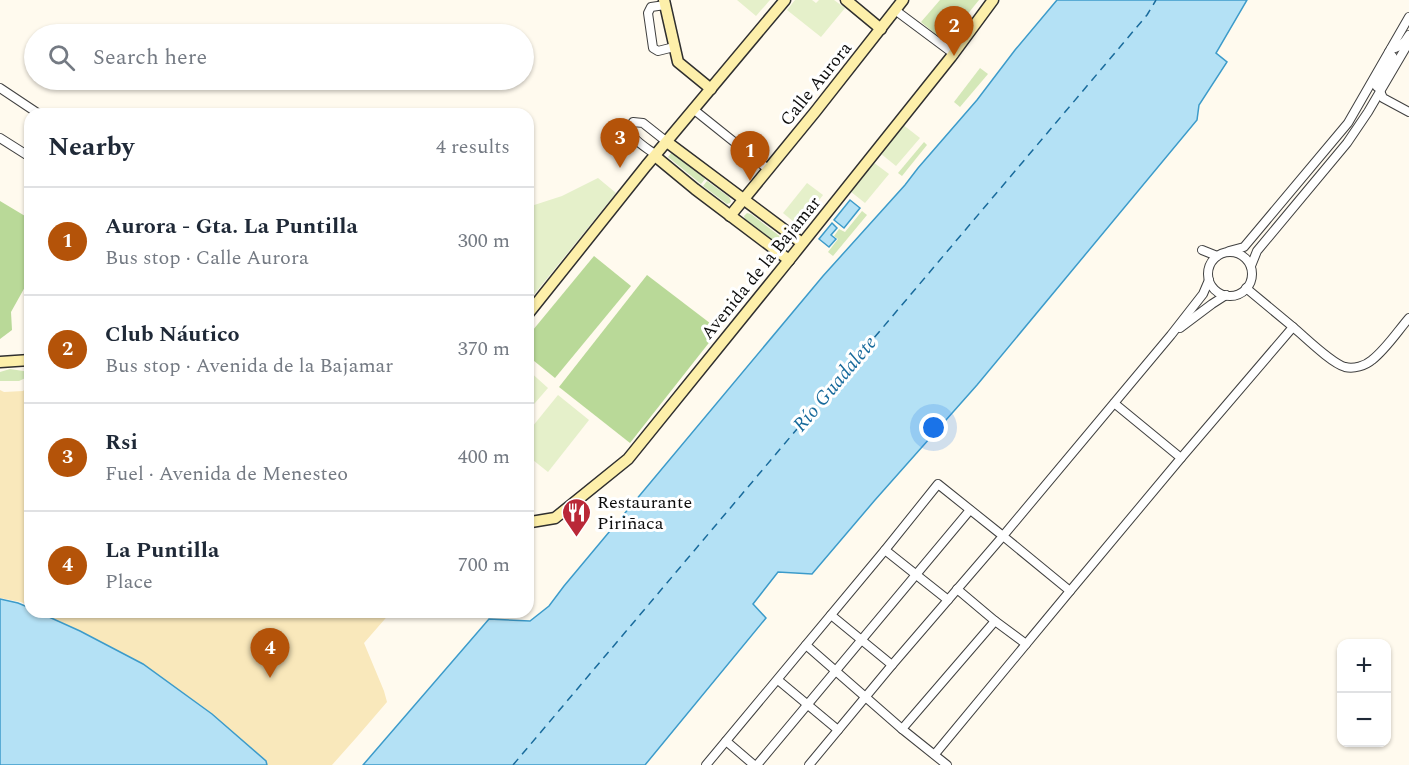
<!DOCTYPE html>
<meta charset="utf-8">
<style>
:root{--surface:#fff;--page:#f2f2f3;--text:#1f2937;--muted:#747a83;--line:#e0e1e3;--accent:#b45309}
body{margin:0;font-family:Spectral,serif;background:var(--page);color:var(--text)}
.controls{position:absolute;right:18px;bottom:18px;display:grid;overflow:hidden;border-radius:12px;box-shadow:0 2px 4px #0004}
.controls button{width:54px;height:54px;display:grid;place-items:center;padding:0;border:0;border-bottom:2px solid var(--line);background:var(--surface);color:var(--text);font:30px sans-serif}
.you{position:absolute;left:934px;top:428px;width:21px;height:21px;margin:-15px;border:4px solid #fff;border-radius:50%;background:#1a73e8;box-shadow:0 0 0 9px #1a73e833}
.badge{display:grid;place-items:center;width:39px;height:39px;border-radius:50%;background:var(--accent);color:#fff;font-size:20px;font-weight:700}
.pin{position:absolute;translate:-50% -50px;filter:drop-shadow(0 2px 3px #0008)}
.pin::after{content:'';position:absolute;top:32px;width:21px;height:18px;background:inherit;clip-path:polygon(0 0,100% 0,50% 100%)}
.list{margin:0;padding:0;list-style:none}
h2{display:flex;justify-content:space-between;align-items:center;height:78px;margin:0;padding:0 24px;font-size:26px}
h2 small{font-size:20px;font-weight:400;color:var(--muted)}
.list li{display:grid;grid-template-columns:39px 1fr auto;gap:18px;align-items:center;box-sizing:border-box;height:108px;padding:0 24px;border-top:2px solid var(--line)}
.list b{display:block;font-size:22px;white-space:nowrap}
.list p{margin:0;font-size:20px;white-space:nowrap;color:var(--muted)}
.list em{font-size:20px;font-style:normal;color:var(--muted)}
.icon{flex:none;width:33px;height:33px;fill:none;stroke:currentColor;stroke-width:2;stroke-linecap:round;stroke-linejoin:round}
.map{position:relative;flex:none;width:1409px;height:765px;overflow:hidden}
.search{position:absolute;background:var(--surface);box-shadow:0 2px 4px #0004;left:24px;top:24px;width:510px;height:66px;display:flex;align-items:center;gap:15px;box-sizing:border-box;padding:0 21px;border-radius:33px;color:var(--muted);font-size:22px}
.panel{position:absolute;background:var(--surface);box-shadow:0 2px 4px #0004;left:24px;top:108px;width:510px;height:510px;border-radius:18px}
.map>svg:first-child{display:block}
.green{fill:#d4e8b8}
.forest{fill:#b9d998}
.sand{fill:#f9e8bb}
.pitch{fill:#e5f0ca}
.water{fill:#b4e1f5;stroke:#3c9bca;stroke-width:1.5}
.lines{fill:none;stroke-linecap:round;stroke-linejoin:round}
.ferry{stroke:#196b9c;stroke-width:1.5;stroke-dasharray:8 6;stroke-linecap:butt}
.street-casing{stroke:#404040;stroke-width:10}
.secondary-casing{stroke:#2f2f2f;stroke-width:13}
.street{stroke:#fff;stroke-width:8}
.secondary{stroke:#fdefaa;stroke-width:10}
.labels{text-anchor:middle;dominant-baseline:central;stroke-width:6;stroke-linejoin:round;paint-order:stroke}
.street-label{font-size:18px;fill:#0d0d0d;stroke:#fff}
.poi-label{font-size:18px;fill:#0d0d0d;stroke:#fff;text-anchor:start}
.water-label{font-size:20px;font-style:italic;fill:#196b9c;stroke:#fff}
</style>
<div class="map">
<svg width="1409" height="765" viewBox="0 0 1409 765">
<rect width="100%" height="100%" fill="#fffaee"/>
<!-- green -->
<g class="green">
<polygon points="940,0 979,0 945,42 921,22"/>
<polygon points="980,68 988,74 960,107 954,102"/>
<polygon points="924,142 927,145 902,176 898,173"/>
<polygon points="672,152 705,179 701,184 668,157"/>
<polygon points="707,181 729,197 731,201 730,203 727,204 703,186"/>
<polygon points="862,211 867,215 833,256 828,252 838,239 834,236 839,229 845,232"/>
<polygon points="747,213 751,214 786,241 789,245 788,247 784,249 781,247 745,219 744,216"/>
<polygon points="10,369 30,372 30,376 19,381 0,381 0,372"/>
</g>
<!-- forest -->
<g class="forest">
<polygon points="0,201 30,219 30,278 11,312 12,330 0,339"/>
<polygon points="594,256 631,286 555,378 528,356 528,336"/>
<polygon points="647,275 719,330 630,443 559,387"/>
</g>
<!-- sand -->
<g class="sand">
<polygon points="30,385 30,606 21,602 0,598 0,390 4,392 23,391"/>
<polygon points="41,612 391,612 364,643 384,691 387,702 356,738 332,765 267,765 266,761 212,714 143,664"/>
</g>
<!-- pitch -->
<g class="pitch">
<polygon points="737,0 770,0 756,16"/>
<polygon points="795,0 812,0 816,3 819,0 834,0 845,8 821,37 787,10"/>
<polygon points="902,124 920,138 896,166 880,153"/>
<polygon points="873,162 889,174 865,203 850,191"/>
<polygon points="598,178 616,193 528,302 528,207 562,196"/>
<polygon points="807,183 823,195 799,226 783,213"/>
<polygon points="528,370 548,388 528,411"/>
<polygon points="558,395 589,420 548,472 528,456 528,432"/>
</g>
<!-- water -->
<g class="water">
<polygon points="1057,0 1247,0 1216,53 1227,62 1199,105 1197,120 977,385 875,500 812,574 778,572 753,604 766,618 645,765 363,765 489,619 530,621 549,606 564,586 823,276 905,185 918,168 977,100 1015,50"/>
<polygon points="850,200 860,208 844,228 834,220"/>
<polygon points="832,223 837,228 831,235 836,239 829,247 819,239"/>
<polygon points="0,599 18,603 30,608 30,612 38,612 80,631 143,664 212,714 266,761 267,765 0,765"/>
</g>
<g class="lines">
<!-- ferry -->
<polyline class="ferry" points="513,765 1147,15 1156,0"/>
<defs>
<g id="street">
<polyline points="665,5 651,7 648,13 653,48 658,51 674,47"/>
<polyline points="895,10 954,54"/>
<path d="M1391,49c9,-1 14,-7 18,-14"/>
<polyline points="1377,87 1393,57 1389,52"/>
<polyline points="0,88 39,114"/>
<polyline points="1380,91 1383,98 1409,112"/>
<polyline points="693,109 768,169"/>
<polyline points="0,138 30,157"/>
<path d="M656,155c-10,-8 -33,-19 -23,-33l10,1 24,19"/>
<polyline points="1202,250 1217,256"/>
<polyline points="1229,251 1244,247 1348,123 1409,17"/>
<circle cx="1230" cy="274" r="22"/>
<polyline points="1251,266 1257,251 1347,143 1368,112 1409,42"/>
<path d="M1293,327c12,10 38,36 52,40 9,2 20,-1 27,-7 14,-11 25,-28 37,-42"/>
<polyline points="1180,328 1212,304 1226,295"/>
<polyline points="1114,403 1181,458 1070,591 1003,536 1171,335 1203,294 1209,280"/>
<polyline points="1181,458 1293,327 1246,288"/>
<polyline points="885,550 948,600"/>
<polyline points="831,615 892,665"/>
<polyline points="995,621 1026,644"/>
<polyline points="806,645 902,729 947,765"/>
<polyline points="778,680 838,730"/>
<polyline points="902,729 995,621 957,589"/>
<polyline points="726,741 754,765"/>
<polyline points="935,754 1070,591"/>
<polyline points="706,765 885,550 938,484 1003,536 892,665 809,765"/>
<polyline points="757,765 970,510"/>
</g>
<g id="secondary">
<polyline points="664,0 678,62 711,89"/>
<polyline points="846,0 881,29"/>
<polyline points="667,142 802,243"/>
<polyline points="655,156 695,189 789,260"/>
<polyline points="730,216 815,112 903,0"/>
<polyline points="528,314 646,166 785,0"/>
<polyline points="0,362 30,360"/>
<polyline points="528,522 531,522 555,518 628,459 789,260 951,57 993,0"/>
</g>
</defs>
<!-- street casing -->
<use href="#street" class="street-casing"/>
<!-- secondary casing -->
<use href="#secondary" class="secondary-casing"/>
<!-- street -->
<use href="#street" class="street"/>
<!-- secondary -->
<use href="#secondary" class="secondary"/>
</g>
<!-- icons -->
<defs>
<symbol id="restaurant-pin" viewBox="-11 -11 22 30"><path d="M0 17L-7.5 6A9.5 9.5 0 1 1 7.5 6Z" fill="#ba2838" stroke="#fff"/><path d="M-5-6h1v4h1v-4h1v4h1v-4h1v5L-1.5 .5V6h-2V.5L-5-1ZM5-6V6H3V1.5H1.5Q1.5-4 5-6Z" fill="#fff"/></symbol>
</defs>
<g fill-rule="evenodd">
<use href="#restaurant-pin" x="560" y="496" width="33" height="45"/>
</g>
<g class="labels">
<!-- street labels -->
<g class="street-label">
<text transform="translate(816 84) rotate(-51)">Calle Aurora</text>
<text transform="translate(761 268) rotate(-51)">Avenida de la Bajamar</text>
</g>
<!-- poi labels -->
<g class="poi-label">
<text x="597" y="502">Restaurante<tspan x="597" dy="21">Piriñaca</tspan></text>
</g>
<!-- water labels -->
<g class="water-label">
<text transform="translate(835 384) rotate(-50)">Río Guadalete</text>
</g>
</g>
</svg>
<div class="controls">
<button>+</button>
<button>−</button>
</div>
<div class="you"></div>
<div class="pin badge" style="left:750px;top:181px">1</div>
<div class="pin badge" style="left:954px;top:56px">2</div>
<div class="pin badge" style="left:620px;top:168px">3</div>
<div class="pin badge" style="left:270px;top:678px">4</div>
<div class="search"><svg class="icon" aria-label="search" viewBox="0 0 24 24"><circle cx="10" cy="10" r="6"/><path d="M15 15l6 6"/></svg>Search here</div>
<section class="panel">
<h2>Nearby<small>4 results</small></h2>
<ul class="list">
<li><span class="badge">1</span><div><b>Aurora - Gta. La Puntilla</b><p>Bus stop · Calle Aurora</p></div><em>300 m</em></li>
<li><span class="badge">2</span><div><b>Club Náutico</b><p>Bus stop · Avenida de la Bajamar</p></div><em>370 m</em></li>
<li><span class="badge">3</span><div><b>Rsi</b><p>Fuel · Avenida de Menesteo</p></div><em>400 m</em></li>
<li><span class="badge">4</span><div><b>La Puntilla</b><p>Place</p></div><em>700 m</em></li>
</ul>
</section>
</div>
